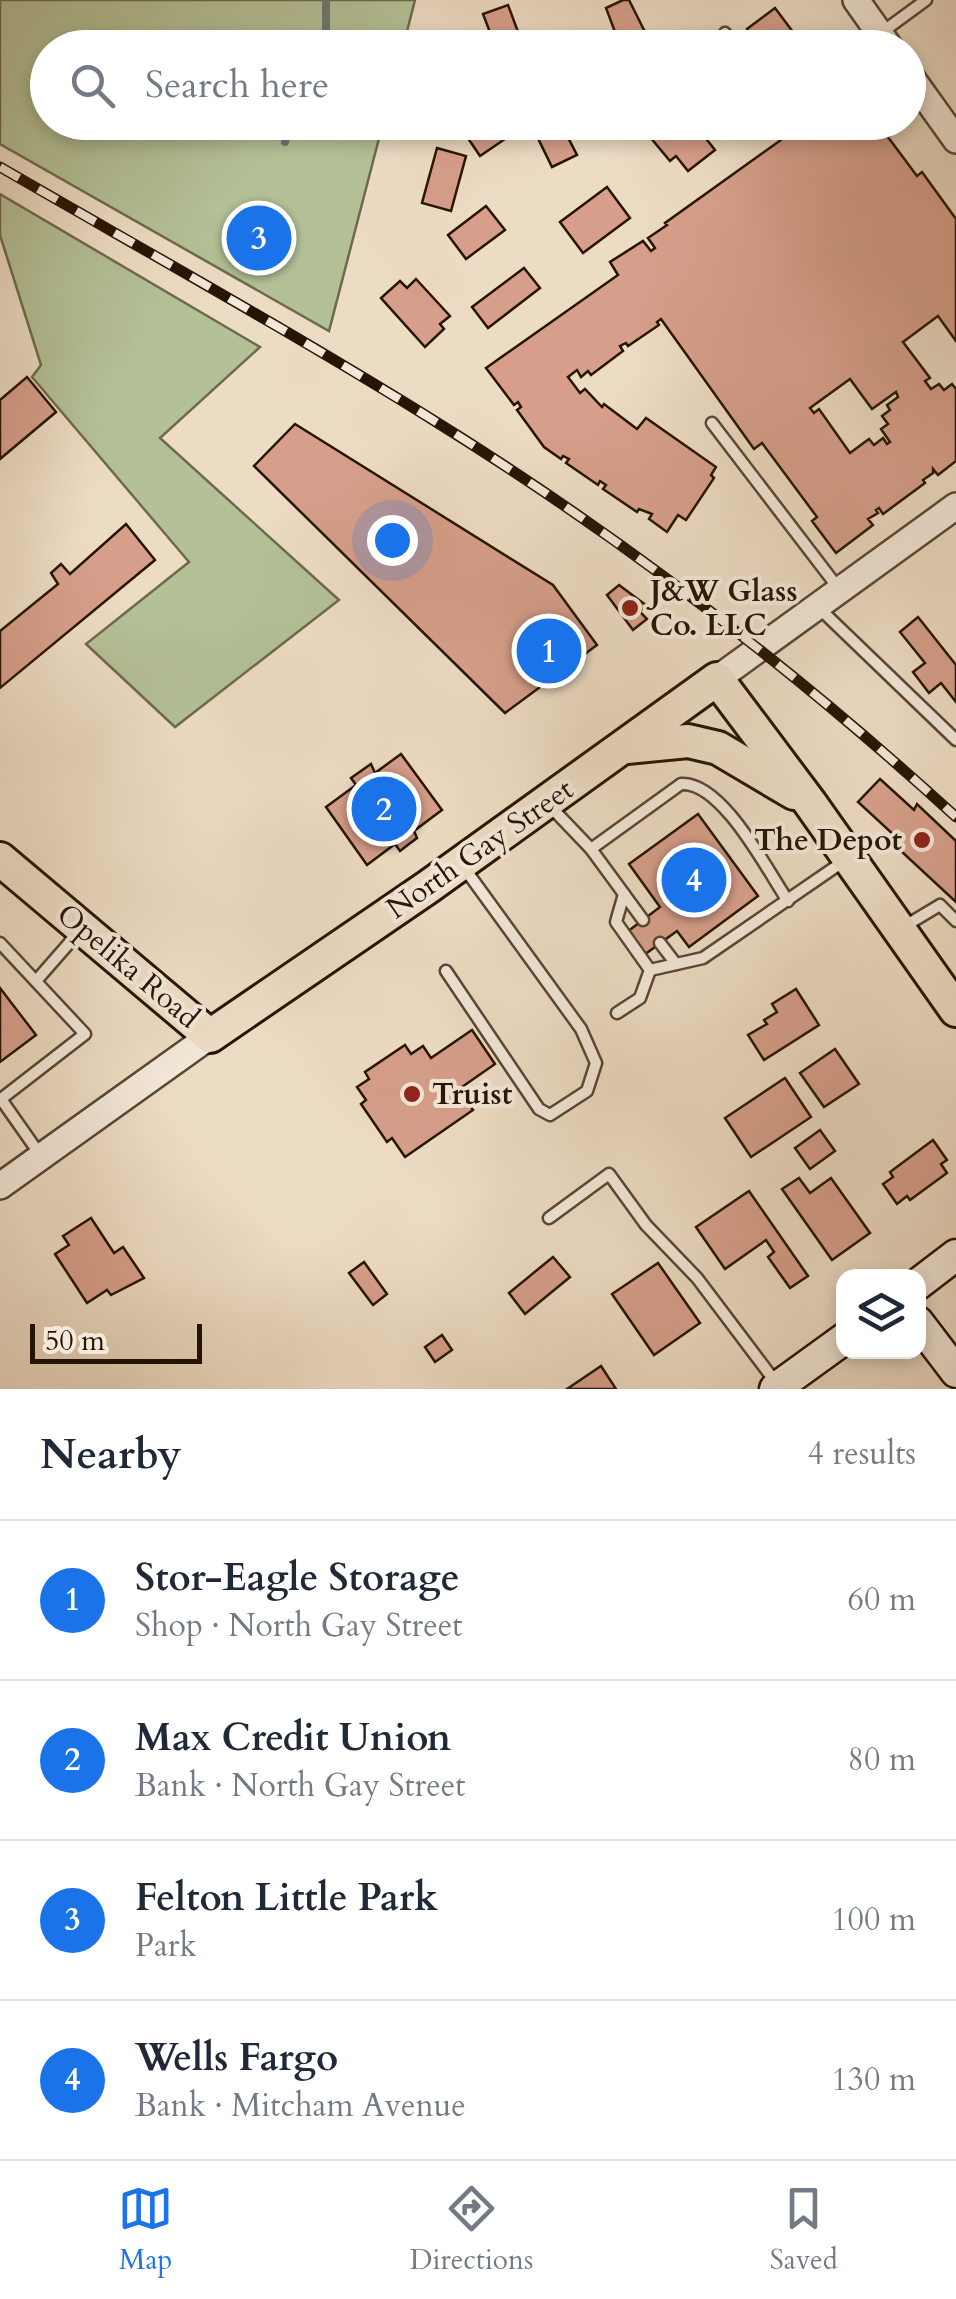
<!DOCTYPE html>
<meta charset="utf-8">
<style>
:root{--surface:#fff;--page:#f6f6f7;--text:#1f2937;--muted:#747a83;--line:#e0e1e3;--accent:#1a73e8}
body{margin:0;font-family:Cardo,serif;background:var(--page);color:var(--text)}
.controls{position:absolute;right:30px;bottom:30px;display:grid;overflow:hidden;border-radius:20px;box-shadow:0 5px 15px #0003}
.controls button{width:90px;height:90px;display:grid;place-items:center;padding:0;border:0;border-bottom:2px solid var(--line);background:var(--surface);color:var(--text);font:50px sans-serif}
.scale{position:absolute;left:30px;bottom:25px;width:172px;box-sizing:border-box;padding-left:10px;border:5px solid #261403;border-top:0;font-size:28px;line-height:35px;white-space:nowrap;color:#261403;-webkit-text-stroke:8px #f3e8d9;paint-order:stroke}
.you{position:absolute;left:392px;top:540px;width:35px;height:35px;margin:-25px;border:8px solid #fff;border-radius:50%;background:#1a73e8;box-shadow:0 0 0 15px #1a73e833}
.badge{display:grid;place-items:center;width:65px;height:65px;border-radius:50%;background:var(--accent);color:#fff;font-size:32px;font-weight:700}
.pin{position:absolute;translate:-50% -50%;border:5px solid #fff;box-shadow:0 2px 10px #0006}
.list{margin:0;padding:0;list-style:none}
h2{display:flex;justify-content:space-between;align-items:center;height:130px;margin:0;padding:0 40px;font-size:42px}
h2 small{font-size:32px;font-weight:400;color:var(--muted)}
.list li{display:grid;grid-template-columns:65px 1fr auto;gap:30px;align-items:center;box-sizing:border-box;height:160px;padding:0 40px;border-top:2px solid var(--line)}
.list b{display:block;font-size:38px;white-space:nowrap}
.list p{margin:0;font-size:32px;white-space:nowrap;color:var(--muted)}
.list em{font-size:32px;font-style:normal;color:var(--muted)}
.icon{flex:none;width:55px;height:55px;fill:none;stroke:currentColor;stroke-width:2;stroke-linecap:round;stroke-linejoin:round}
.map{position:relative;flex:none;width:956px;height:1389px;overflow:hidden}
.search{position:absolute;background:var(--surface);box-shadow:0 5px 15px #0003;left:30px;right:30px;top:30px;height:110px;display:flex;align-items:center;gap:25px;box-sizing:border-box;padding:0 35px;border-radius:55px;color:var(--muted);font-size:38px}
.sheet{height:770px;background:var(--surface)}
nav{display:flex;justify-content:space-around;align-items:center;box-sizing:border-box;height:140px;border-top:2px solid var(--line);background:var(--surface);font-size:28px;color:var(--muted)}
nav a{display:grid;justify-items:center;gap:5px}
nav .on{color:var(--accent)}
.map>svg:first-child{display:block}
.green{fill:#b4c197;stroke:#6d6a4d;stroke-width:2.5}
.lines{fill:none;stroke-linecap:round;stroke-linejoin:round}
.stream{stroke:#6c7872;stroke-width:8}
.building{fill:#d79f8b;stroke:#261403;stroke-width:2.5;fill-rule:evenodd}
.service-casing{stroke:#584633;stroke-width:15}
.tertiary-casing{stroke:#584633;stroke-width:30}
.secondary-casing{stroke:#261403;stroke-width:35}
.primary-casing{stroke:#261403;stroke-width:38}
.service{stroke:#f3e8d9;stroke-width:10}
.tertiary{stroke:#f3e8d9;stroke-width:25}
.secondary{stroke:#f3e8d9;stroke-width:30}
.primary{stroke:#eddcc4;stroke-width:32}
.rail-casing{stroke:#261403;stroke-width:11}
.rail{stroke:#f3e8d9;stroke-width:8;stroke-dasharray:22;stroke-linecap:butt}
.poi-dot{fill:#8f2418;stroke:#f3e8d9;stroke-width:4}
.labels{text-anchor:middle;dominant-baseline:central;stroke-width:8;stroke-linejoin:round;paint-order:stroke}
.poi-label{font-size:30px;font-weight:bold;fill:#261403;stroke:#f3e8d9;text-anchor:start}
.street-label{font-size:30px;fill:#261403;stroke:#f3e8d9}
</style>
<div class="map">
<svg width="956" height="1389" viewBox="0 0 956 1389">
<rect width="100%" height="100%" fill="#eddcc4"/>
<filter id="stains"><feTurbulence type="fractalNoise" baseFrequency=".002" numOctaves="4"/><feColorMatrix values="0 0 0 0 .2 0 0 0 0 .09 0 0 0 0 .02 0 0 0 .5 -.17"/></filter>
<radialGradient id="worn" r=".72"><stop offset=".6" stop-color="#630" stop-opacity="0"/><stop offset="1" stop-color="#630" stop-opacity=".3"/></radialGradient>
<!-- green -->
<g class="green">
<polygon points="0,0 415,0 403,47 48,48 48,122 383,123 329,331 0,144"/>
<polygon points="0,194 260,347 160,438 339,600 175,727 86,644 189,562 32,377 41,365 0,235"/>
</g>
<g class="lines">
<!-- stream -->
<g class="stream">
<polyline points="326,0 326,48"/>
<polyline points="285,142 288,122"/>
</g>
</g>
<!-- building -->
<g class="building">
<polygon points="623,0 629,0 653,48 621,48 606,8"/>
<polygon points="508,5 524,48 496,48 483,14"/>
<polygon points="775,8 805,48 755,48 759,44 747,29"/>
<polygon points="457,122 493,122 505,139 480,156"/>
<polygon points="530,122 560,122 577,155 552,167"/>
<polygon points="650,122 693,122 715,150 688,171 676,156 670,161 645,131 652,125"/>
<path d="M806,122h78l8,11 -4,4 29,39 5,-4 34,47v122l-18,-25 -35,26 27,36 -5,3 6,8 8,-5 5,6 8,-6 4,5v72l-18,14 -5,-6v4l-10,7 2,3 -42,31 -4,-6 -3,2 2,3 -10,6 5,6 -37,28 -24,-32 5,-4 -55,-74 -8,6 -93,-130 -4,3 2,3 -31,21 -2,-3 -6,3 3,5 -32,24 -3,-4 -7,6 -4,-7 -9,7 12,16 5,-4 17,18 2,-3 33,25 9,-11 70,49 -5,8 3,3 -28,42 -8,-5 -11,17 -18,-13 3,-5 -13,-5 -2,3 -34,-23 3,-4 -6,-4 -2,4 -32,-22 3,-4 -6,-3 -2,3 -17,-12 -27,-37 4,-3 -3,-5 -4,3 -28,-37 132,-93 -8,-13 33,-21 8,10 4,-3 -7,-10 19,-13 -2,-2zM850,379l22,30 24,-17 2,5 -11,8 3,5 -8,6 6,8 -7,5 9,13 -3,2 -4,-6 -9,7 -5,-6 -19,14 -31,-44 -5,4 -4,-5z"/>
<polygon points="437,148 466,156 451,211 422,203"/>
<polygon points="607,187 630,218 583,253 560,222"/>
<polygon points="486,206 505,230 466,259 448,235"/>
<polygon points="524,268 540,288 488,328 472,307"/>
<polygon points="416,279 450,316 440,324 444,329 425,347 381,298 400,281 407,288"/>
<polygon points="27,377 56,412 0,459 0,400"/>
<polygon points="295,424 553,585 597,645 505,713 254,466"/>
<polygon points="126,524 155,560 0,688 0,631 58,584 51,573 61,564 70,574"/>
<polygon points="619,585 647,606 639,611 647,619 633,630 607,595"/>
<polygon points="918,617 956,665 956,702 941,683 929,693 913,672 925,663 900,632"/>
<polygon points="401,754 442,810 414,831 417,838 409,844 400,851 395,844 367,865 326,807 356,785 351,778 371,764 375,773"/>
<polygon points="880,779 914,810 917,804 956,841 956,902 888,839 894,835 858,802"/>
<polygon points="698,814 758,896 689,947 677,931 644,955 627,932 660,907 629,864"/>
<polygon points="0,988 36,1035 0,1062"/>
<polygon points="796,989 819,1025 764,1060 748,1035 767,1024 764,1020 777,1012 772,1004"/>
<polygon points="472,1030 495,1064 459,1089 473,1110 405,1157 392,1138 387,1142 361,1104 366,1100 357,1087 369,1079 365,1072 405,1045 411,1054 423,1046 431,1058"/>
<polygon points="835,1049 859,1084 824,1107 800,1073"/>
<polygon points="785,1078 811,1117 751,1157 725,1118"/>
<polygon points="820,1130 835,1151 810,1169 795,1148"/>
<polygon points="933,1140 947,1160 941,1164 947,1173 910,1200 907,1196 897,1204 883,1184 893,1177 890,1172"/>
<polygon points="799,1178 810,1193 831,1178 870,1233 832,1260 782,1189"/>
<polygon points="749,1191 808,1276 790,1288 768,1257 774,1252 766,1240 725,1269 696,1227"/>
<polygon points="91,1218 114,1253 123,1247 144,1278 111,1295 107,1290 87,1303 55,1254 69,1245 63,1236"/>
<polygon points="553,1257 570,1277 525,1314 509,1293"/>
<polygon points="364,1262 387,1294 373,1305 349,1273"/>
<polygon points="658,1263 700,1323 654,1355 612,1294"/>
<polygon points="442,1335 452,1350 435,1362 425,1347"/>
<polygon points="601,1366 616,1389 567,1389"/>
</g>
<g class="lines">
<defs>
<g id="service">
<polyline points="725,33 736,48"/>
<polyline points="881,33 926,0"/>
<polyline points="737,122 743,131"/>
<polyline points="712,423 839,589"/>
<polyline points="820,609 956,740"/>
<polyline points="548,804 591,849 643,920"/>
<path d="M591,849l90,-65c41,-3 86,86 107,117"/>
<polyline points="624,894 616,922 650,970"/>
<polyline points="905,926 940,905 956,921"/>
<polyline points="0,943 85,1034 1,1099 41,1156"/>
<polyline points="660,943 676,964"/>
<polyline points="650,970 703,958 847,859"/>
<polyline points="446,971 539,1109 550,1115 587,1091 596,1063 581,1029 465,869"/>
<polyline points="36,981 78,933"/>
<polyline points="617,1013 640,998 650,970"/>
<polyline points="549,1218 609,1174 646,1225 697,1278 777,1384"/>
</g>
<g id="tertiary">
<polyline points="856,0 890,48"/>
<polyline points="908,73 956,140"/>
<polyline points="717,679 956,506"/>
<polyline points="0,1186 210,1036"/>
</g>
<g id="secondary">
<polyline points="918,1284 956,1255"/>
<polyline points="918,1322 956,1372"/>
<polyline points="775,1389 844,1339"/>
</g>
<g id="primary">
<polyline points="627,747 688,741 718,748 794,793"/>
<polyline points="0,859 210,1036 428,887 717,679 810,803 956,1010"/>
</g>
</defs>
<!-- service casing -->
<use href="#service" class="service-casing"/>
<!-- tertiary casing -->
<use href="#tertiary" class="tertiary-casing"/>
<!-- secondary casing -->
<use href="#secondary" class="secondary-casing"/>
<!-- primary casing -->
<use href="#primary" class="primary-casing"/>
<!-- service -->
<use href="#service" class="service"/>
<!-- tertiary -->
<use href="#tertiary" class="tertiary"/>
<!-- secondary -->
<use href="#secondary" class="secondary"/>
<!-- primary -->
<use href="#primary" class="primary"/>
<defs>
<path id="rail" d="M0,167c142,82 286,162 425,248 188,116 368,253 531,402"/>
</defs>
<!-- rail casing -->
<use href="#rail" class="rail-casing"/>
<!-- rail -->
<use href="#rail" class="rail"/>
</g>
<!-- markers -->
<g class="poi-dot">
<circle cx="630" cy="608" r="10"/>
<circle cx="922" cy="840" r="10"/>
<circle cx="412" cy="1094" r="10"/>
</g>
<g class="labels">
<!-- poi labels -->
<g class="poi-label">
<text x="650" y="591">J&amp;W Glass<tspan x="650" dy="34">Co. LLC</tspan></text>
<text x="902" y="840" text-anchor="end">The Depot</text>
<text x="432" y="1094">Truist</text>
</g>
<!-- street labels -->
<g class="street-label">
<text transform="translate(480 849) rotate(-35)">North Gay Street</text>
<text transform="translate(128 966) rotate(40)">Opelika Road</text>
</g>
</g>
<rect width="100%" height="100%" filter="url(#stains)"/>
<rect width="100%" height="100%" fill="url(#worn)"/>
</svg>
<div class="controls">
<button><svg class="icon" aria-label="layers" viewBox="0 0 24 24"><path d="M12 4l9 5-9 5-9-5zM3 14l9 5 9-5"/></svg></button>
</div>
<div class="scale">50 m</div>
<div class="you"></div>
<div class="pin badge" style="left:549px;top:651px">1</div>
<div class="pin badge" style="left:384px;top:809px">2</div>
<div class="pin badge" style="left:259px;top:238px">3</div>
<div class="pin badge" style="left:694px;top:880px">4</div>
<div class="search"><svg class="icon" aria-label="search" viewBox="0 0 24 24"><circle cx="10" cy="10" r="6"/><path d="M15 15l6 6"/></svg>Search here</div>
</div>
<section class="sheet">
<h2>Nearby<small>4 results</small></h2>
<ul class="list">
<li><span class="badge">1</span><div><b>Stor-Eagle Storage</b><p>Shop · North Gay Street</p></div><em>60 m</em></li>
<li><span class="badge">2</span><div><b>Max Credit Union</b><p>Bank · North Gay Street</p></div><em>80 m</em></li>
<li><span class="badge">3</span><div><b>Felton Little Park</b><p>Park</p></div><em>100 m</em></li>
<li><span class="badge">4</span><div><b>Wells Fargo</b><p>Bank · Mitcham Avenue</p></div><em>130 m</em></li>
</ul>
</section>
<nav>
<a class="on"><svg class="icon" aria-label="map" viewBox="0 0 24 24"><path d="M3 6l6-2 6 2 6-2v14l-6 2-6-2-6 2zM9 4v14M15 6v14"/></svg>Map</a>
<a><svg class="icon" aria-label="directions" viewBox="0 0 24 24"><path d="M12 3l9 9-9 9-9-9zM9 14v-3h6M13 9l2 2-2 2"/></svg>Directions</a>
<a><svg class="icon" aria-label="saved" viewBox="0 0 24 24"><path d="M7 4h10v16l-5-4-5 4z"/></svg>Saved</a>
</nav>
